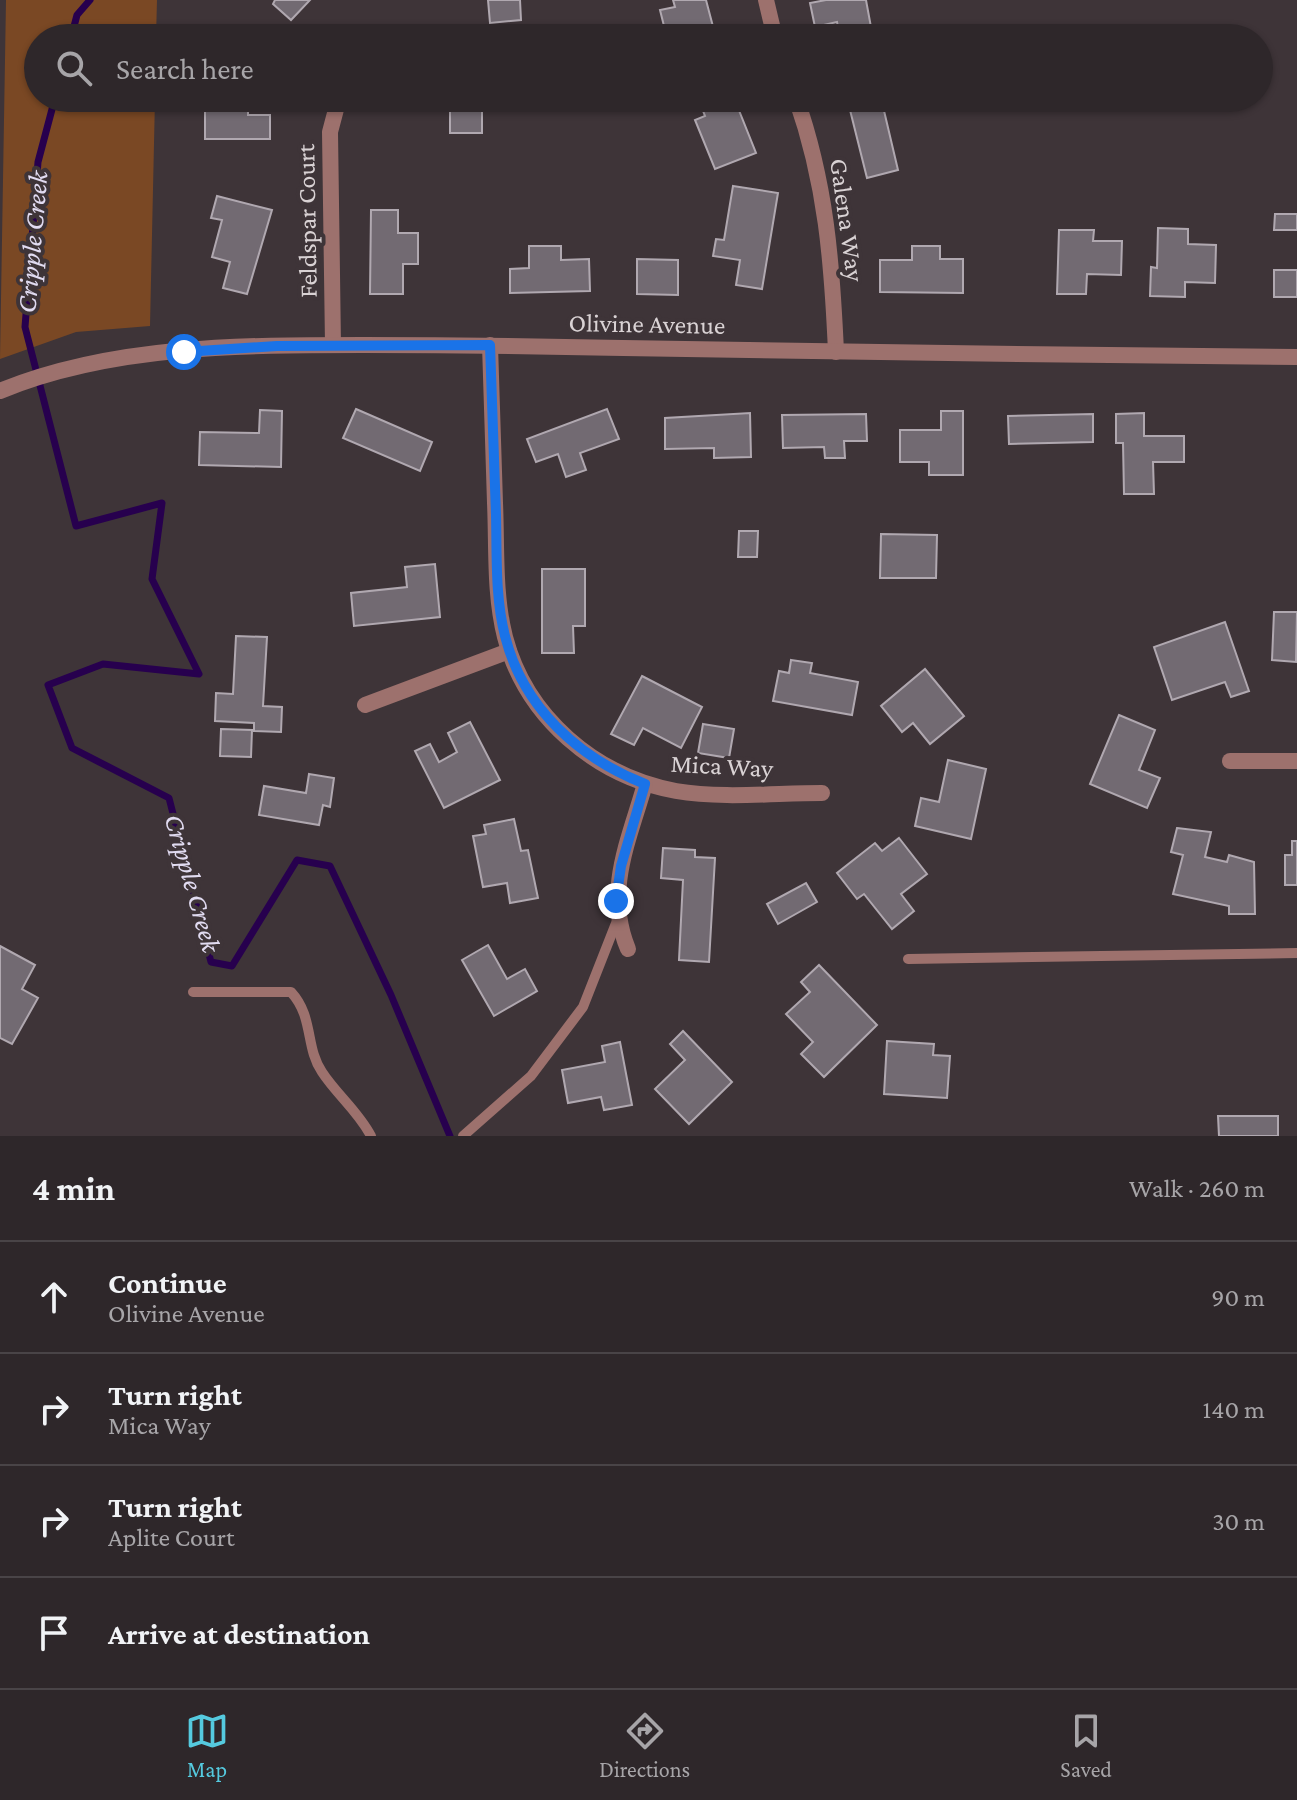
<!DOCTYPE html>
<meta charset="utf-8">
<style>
:root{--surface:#2e272a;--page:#362f32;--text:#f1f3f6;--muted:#a7a5a8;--line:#494447;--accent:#55cadf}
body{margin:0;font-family:"Crimson Pro",serif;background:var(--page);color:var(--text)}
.stop{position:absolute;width:24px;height:24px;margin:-18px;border:6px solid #1a73e8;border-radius:50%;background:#fff}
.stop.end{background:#1a73e8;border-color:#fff;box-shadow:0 2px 8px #0008}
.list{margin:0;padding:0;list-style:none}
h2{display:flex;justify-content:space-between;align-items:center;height:104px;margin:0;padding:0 32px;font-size:34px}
h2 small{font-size:26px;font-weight:400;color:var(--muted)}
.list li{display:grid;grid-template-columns:52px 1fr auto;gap:24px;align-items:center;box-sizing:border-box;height:112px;padding:0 32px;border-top:2px solid var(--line)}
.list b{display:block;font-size:30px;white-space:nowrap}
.list p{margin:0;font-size:26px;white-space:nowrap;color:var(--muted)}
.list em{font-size:26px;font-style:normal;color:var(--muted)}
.icon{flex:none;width:44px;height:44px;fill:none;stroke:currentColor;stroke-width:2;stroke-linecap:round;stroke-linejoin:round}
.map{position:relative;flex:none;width:1297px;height:1136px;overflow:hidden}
.search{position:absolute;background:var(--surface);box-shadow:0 2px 6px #0004;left:24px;right:24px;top:24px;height:88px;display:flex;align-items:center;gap:20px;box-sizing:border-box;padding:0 28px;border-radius:44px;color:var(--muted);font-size:30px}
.sheet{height:552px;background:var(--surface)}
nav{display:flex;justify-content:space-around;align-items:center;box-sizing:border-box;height:112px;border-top:2px solid var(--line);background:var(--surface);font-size:22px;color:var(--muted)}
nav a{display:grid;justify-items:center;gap:4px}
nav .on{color:var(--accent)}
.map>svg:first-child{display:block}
.green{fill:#7a4824}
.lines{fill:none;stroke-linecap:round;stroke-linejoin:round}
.stream{stroke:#27004e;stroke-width:7}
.building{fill:#726a72;stroke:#b0a8b0;stroke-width:2}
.service{stroke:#9d716d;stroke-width:10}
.minor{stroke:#9d716d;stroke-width:16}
.route{stroke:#1a73e8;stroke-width:10}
.labels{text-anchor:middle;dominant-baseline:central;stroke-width:8;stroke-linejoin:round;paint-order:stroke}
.street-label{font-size:26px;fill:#d9d2d4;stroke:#3e3438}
.water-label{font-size:28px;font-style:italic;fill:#e1dbf1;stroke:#3e3438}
</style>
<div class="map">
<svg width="1297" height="1136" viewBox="0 0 1297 1136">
<rect width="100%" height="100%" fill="#3e3438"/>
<!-- green -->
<polygon class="green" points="6,0 157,0 156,38 38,38 38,98 155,98 150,326 76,332 0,359"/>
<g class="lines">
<!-- stream -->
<g class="stream">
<polyline points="71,38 77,15 90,0"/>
<polyline points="55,98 38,162 25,327 76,526 162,503 152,579 199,674 103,664 48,685 72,748 169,798 211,962 232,966 297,860 330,866 391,995 450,1136"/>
</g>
</g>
<!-- building -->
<g class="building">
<polygon points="275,0 310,0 291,20 273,4"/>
<polygon points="488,0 520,0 521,20 490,23"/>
<polygon points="673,0 706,0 716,38 687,38 686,34 667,38 660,10 675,7"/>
<polygon points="826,0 866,0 873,38 840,38 837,22 815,27 810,3"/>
<rect x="430" y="36" width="65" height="2"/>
<polygon points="205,98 248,98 248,115 270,115 270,139 205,139"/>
<rect x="450" y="98" width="32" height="35"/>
<polygon points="698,98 734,98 756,153 715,169 695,120 705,116"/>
<polygon points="862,98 881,98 898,170 867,178 848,102"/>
<polygon points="733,186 778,193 762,289 736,285 740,260 713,256 716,239 724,240"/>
<polygon points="217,196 272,210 247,294 223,288 230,262 212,257 222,220 211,218"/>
<polygon points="371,210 398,210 398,233 418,233 418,264 403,264 403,294 370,294"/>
<polygon points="1275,214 1297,214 1297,230 1274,230"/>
<polygon points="1158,228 1188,229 1188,244 1216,245 1215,283 1185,282 1185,297 1150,296 1151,267 1157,268"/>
<polygon points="1059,230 1094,230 1093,241 1122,241 1121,275 1087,274 1086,294 1057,294"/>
<polygon points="529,246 561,246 561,260 589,259 590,291 510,293 510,269 529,268"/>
<polygon points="912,246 940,246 940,259 963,259 963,293 880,292 880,260 912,260"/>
<polygon points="637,259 678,260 678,295 637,294"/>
<rect x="1274" y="270" width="23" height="27"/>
<polygon points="356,409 432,442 420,471 343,438"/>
<polygon points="607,409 619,439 580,453 586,470 566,477 558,454 536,462 527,439"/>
<polygon points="260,410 282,411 281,467 199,465 200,432 259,433"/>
<polygon points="941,411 963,411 963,475 929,475 929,462 900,462 900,430 941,430"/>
<polygon points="750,413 751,457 714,458 714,448 665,449 665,418"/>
<polygon points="1144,413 1144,436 1184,436 1184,462 1153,462 1154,494 1124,494 1123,443 1116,443 1116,414"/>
<polygon points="866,414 867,441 844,441 845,458 825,458 824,447 783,448 782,415"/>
<polygon points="1093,414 1093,442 1009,444 1008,416"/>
<polygon points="739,531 758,531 757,557 738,557"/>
<polygon points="881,534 937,535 936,578 880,578"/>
<polygon points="435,564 440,617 354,626 351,593 407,587 405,567"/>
<polygon points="542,569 585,569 585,626 573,626 574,653 542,653"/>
<polygon points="1274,612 1297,612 1296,662 1272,660"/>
<polygon points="1225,622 1249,691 1231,697 1225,682 1172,700 1154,647"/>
<polygon points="236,636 267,637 263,706 282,707 281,732 254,731 254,723 215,721 216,693 233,694"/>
<polygon points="791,660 812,663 810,673 858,682 852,715 773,701 779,671 789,673"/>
<polygon points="925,669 964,716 930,744 913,723 902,732 881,706"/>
<polygon points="642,676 702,707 681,748 643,728 634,745 611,734"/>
<polygon points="1119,715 1155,730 1139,770 1160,778 1147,808 1090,784"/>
<polygon points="470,722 500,780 444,808 415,751 430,744 439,762 457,752 448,733"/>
<polygon points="703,724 734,729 729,758 698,753"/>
<polygon points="221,729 252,730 251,757 220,756"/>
<polygon points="948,760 986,769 971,839 915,826 921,798 939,802"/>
<polygon points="309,774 334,778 330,807 323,805 319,825 259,815 264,786 306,793"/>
<polygon points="514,819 521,851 528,850 538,898 510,903 507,883 483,887 473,836 486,834 484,825"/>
<polygon points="1177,828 1211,832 1205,857 1227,862 1229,855 1254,862 1255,914 1229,914 1229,906 1173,894 1183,855 1171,852"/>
<polygon points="899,838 927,874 901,894 914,911 892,929 864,894 857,899 837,873 875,843 882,851"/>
<polygon points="1292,841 1297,841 1297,885 1285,885 1285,855 1292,855"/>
<polygon points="663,848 695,850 695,857 715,858 709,962 679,960 683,880 661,878"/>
<polygon points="806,883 817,902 778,924 767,904"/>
<polygon points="488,945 507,979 525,969 537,991 494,1016 462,960"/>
<polygon points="0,946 35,965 22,989 38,998 12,1044 0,1038"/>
<polygon points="819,965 877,1025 824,1077 801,1054 813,1042 786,1014 810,992 801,982"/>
<polygon points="683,1031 732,1082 689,1124 655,1089 685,1060 670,1044"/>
<polygon points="887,1041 934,1044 933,1055 950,1056 947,1098 884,1094"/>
<polygon points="620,1042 632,1105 604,1110 601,1097 568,1103 562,1070 605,1062 602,1046"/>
<polygon points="1218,1116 1278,1116 1278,1136 1219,1136"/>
</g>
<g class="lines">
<!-- service -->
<g class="service">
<polyline points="908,959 1297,953"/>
<path d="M193,992h98c23,25 14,55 31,80 15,23 36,39 49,64"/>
<polyline points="463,1136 531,1076 583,1007 618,918"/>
</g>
<!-- minor -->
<g class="minor">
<polyline points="766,0 775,38"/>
<path d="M796,98c30,85 36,164 40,254"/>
<polyline points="333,345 330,132 339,98"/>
<path d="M490,345c2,53 3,105 5,158 2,44 -1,91 10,134 21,80 90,139 171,154 47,8 99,2 146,2"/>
<path d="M0,391c111,-46 243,-46 362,-46 87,0 174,1 261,3 225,4 449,7 674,9"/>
<polyline points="365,705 509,651"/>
<polyline points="1230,761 1297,761"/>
<path d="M628,949c-24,-57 1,-109 17,-165"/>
</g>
</g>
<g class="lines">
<!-- route -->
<path class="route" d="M184,352l93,-6 213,-1c2,57 4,113 6,170 1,40 -1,82 9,121 18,72 74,122 140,148l-24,82 -5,35"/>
</g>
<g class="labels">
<!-- street labels -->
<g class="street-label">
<text transform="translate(847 220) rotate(82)">Galena Way</text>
<text transform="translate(307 221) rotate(-91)">Feldspar Court</text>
<text transform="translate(647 324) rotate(1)">Olivine Avenue</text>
<text transform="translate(722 766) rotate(3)">Mica Way</text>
</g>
<!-- water labels -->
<g class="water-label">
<text transform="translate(32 242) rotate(-85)">Cripple Creek</text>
<text transform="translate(193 883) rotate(74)">Cripple Creek</text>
</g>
</g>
</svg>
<div class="stop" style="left:184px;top:352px"></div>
<div class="stop end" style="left:616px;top:901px"></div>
<div class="search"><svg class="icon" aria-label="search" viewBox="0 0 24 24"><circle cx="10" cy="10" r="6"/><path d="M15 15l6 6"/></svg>Search here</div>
</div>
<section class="sheet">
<h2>4 min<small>Walk · 260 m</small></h2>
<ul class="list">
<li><svg class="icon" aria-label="ahead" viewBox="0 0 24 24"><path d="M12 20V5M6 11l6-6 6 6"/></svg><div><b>Continue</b><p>Olivine Avenue</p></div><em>90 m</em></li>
<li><svg class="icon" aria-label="right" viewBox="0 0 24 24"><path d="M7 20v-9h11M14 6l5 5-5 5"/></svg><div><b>Turn right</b><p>Mica Way</p></div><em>140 m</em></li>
<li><svg class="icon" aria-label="right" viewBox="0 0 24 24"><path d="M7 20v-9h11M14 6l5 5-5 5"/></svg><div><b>Turn right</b><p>Aplite Court</p></div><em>30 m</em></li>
<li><svg class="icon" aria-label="arrive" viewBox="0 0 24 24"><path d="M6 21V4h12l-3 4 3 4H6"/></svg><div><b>Arrive at destination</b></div></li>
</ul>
</section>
<nav>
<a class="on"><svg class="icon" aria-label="map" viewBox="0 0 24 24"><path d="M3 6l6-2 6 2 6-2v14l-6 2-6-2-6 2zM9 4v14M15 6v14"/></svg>Map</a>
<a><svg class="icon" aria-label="directions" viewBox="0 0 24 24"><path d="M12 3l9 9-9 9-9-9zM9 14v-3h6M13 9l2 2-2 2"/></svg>Directions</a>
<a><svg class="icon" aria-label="saved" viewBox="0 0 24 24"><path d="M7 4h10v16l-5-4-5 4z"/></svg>Saved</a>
</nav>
